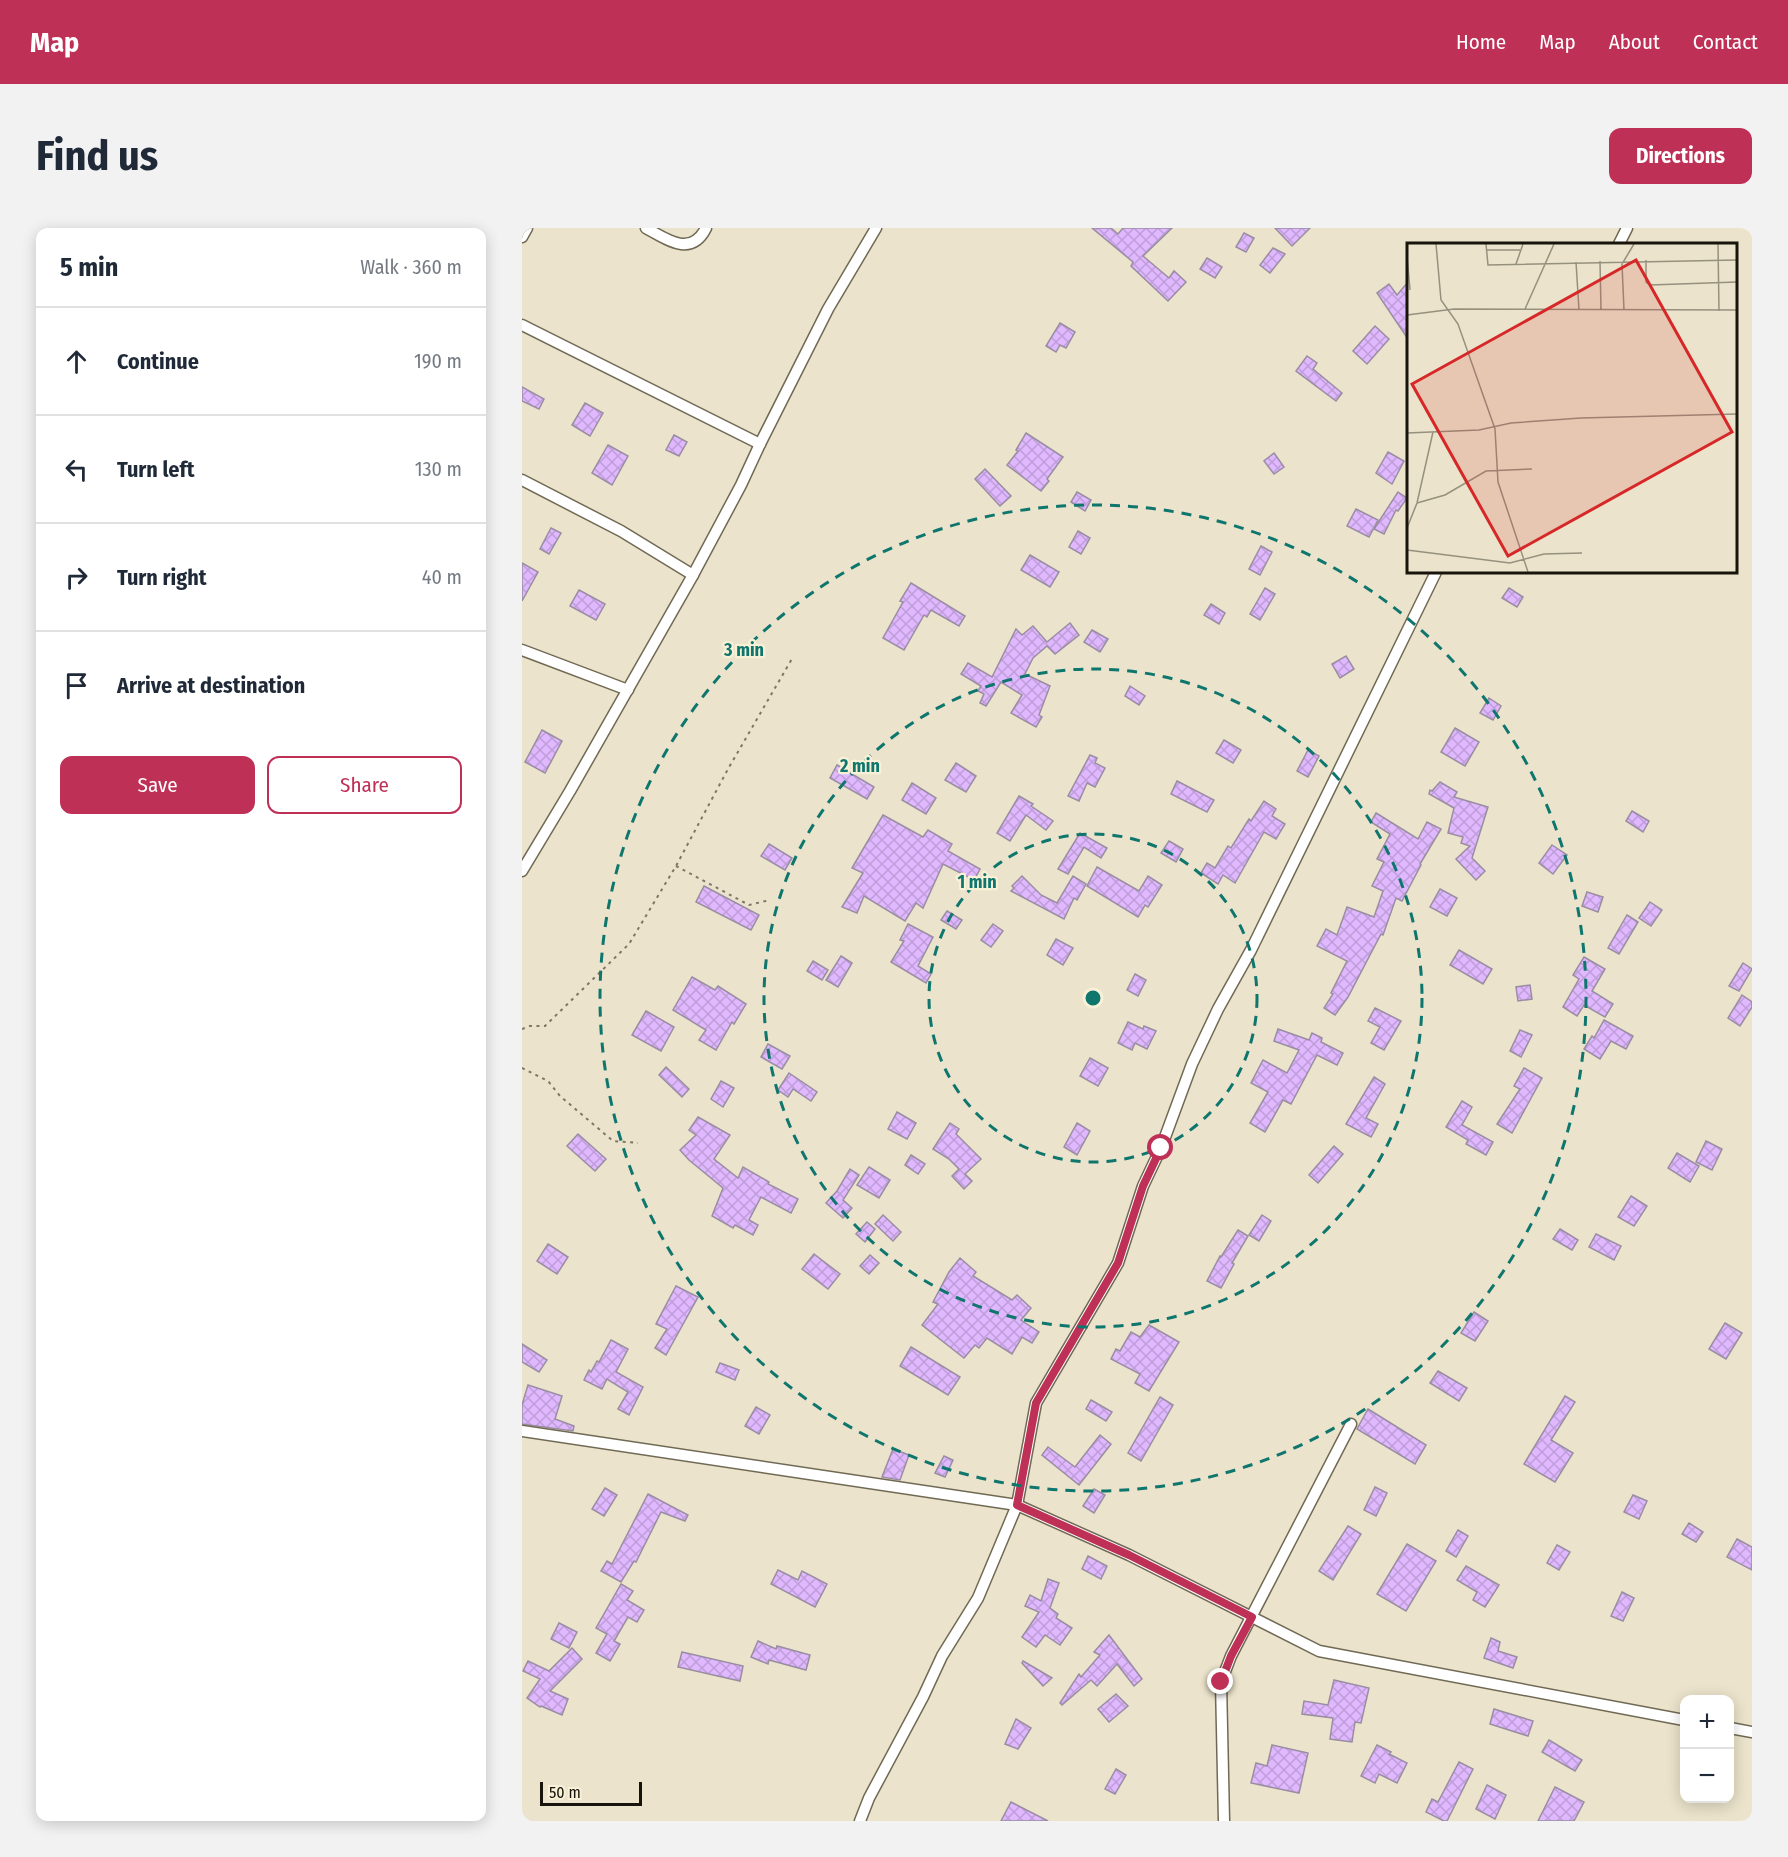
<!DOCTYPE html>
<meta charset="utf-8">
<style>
:root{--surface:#fff;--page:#f2f2f3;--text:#1f2937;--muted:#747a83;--line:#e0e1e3;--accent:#bf3057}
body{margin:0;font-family:"Fira Sans Condensed",sans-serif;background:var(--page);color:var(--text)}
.controls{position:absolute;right:18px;bottom:18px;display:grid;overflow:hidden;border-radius:12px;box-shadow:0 3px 15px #0003}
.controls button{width:54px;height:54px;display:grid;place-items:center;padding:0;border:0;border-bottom:2px solid var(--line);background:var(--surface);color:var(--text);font:30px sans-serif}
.scale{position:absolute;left:18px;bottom:15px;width:102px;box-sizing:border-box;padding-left:6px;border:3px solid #16140b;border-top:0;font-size:16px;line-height:21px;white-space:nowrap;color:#16140b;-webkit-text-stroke:4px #f8f1d8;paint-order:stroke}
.stop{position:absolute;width:18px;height:18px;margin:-14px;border:4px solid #bf3057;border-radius:50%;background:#fff}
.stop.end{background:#bf3057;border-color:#fff;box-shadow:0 2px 6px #0008}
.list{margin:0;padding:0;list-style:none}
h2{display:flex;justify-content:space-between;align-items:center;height:78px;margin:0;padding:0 24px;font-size:26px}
h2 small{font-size:20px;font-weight:400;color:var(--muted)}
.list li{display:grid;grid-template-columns:39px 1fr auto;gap:18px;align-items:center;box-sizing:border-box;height:108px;padding:0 24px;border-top:2px solid var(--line)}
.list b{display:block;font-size:22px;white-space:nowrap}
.list em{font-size:20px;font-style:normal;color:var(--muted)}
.actions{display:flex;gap:12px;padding:18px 24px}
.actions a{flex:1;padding:14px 0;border:2px solid var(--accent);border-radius:12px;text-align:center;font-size:21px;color:var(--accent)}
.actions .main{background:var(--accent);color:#fff}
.icon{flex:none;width:33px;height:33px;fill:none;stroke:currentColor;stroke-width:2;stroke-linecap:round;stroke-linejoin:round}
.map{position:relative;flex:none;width:1230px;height:1593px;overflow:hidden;border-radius:12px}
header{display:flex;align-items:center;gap:36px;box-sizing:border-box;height:84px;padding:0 30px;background:var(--accent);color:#fff}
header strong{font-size:28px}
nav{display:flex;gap:33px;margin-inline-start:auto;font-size:21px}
.intro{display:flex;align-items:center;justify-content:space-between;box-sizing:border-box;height:144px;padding:0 36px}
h1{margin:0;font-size:42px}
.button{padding:15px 27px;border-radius:12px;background:var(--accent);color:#fff;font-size:21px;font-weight:700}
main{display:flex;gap:36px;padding:0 36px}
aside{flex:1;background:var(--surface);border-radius:12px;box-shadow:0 3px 15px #0003}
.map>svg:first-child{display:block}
.building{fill:url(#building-cross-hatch);stroke:#998da2;stroke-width:1.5}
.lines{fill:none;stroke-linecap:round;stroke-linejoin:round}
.street-casing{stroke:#706954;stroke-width:13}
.path{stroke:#7c7767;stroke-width:2;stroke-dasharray:3 4.5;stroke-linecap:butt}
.street{stroke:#fff;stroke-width:10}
.route{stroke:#bf3057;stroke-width:8}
.ring{fill:none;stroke:#0f766e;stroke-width:3;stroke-dasharray:10 8}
.inset-road{fill:none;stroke:#96907e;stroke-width:1.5}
.view{fill:#d62828;fill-opacity:0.15;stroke:#d62828;stroke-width:3}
.inset-edge{fill:none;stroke:#16140b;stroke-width:3}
.centre{fill:#0f766e;stroke:#f8f1d8;stroke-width:3}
.ring-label{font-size:18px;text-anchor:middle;font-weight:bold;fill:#0f766e;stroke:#f8f1d8;stroke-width:4.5;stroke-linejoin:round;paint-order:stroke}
</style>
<header>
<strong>Map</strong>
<nav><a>Home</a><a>Map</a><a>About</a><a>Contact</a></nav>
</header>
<div class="intro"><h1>Find us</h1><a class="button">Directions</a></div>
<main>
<aside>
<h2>5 min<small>Walk · 360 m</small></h2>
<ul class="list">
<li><svg class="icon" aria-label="ahead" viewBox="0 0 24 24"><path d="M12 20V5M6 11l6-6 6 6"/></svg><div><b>Continue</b></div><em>190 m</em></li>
<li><svg class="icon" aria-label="left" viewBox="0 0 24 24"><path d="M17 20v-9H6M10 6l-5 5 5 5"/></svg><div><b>Turn left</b></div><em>130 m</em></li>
<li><svg class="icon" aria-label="right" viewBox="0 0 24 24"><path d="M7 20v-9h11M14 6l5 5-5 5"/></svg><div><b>Turn right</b></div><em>40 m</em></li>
<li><svg class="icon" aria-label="arrive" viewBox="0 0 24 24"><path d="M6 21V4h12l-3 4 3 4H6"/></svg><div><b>Arrive at destination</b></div></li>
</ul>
<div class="actions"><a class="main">Save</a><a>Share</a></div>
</aside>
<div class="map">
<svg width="1230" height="1593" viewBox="0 0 1230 1593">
<defs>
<pattern id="building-cross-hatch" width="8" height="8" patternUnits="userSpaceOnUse" patternTransform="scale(1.5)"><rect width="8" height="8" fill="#e0b8ff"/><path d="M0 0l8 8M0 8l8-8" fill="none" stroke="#bf9dd9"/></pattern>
</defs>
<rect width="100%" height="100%" fill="#ebe3cb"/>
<!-- building -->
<g class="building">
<polygon points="570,0 589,0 596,6 601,0 650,0 621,28 647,50 652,43 664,54 646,73 609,38 611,34"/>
<polygon points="753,0 788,0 770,18"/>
<polygon points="722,5 732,10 724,24 714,19"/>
<polygon points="751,20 763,26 748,45 738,37"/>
<polygon points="685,30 700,39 693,50 678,41"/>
<polygon points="886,54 886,111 855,65 867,56 875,67"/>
<polygon points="538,95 553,104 544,120 538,117 534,124 524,118"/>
<polygon points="853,98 867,111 845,136 831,123"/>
<polygon points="785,128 795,135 791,141 820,165 814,173 774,143"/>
<polygon points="0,159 22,171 17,181 0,173"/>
<polygon points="63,175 81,185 68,208 50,197"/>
<polygon points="504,205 541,229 525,251 527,253 519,263 485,237 496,223 494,222"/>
<polygon points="152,207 165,214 157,228 144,222"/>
<polygon points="86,217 106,228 90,257 70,245"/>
<polygon points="866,224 882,233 870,256 854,245"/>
<polygon points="752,225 762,239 752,246 742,233"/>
<polygon points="463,241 489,268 478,278 453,251"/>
<polygon points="555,264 569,272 563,283 549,274"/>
<polygon points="876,264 885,270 876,283 874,282 862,306 852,301"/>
<polygon points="834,281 856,292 847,309 825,298"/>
<polygon points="29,300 39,305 27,326 18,321"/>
<polygon points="556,303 568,310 559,326 547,319"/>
<polygon points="739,318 750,324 738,347 727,341"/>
<polygon points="508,327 537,344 528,359 499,342"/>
<polygon points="0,335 16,344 0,373"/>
<polygon points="389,355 443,388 437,398 409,382 405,389 402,387 382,422 361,410 381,374 378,373"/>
<polygon points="743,360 753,366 738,392 728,386"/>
<polygon points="987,360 1001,369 995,379 980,370"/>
<polygon points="57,362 83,376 74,392 48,378"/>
<polygon points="689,376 703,385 697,396 682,387"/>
<polygon points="548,395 557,407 533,426 525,418 511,430 503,446 528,458 517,487 520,489 514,499 489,485 500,467 479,454 464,478 458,475 462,466 456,463 459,458 439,446 446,435 470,449 494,401 500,407 511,398 525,414"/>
<polygon points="570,402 586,411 578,424 562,414"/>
<polygon points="824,428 832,441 818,450 810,436"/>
<polygon points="608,458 623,468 617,477 603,468"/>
<polygon points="967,470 979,478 971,492 958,485"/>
<polygon points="933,500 957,514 943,538 919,524"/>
<polygon points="20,502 40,513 23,545 3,534"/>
<polygon points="702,512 719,522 711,535 694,525"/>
<polygon points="786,522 797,528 786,549 775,543"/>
<polygon points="568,527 575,530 573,535 583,540 573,559 565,555 557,573 546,568"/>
<polygon points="434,535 454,548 444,564 423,552"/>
<polygon points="315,537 352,559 345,571 308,550"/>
<polygon points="655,553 692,572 685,584 649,566"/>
<polygon points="918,554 935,564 932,569 966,579 950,630 963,643 954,652 934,631 948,618 939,615 941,609 926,605 932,580 907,566 908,562 910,563"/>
<polygon points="390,555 414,570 404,586 380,572"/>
<polygon points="497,568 511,576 509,578 531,593 524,602 504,587 488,613 475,605"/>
<polygon points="742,573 754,581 750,588 763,596 754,611 742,604 713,655 701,647 696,656 679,645 685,635 693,640 706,618 709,620 727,591 729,593"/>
<polygon points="1110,583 1127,593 1121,604 1104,593"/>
<polygon points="854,585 896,611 905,594 919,601 898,636 899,637 880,673 874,670 861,707 859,706 826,769 813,787 802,780 811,766 809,765 825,733 795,718 804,701 815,707 825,679 852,689 861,663 850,658 862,634 855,631 868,606 849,594"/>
<polygon points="361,587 401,609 406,602 430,616 426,623 458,641 452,652 421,636 401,680 394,675 383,693 342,668 335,685 320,679 341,645 330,640"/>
<polygon points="558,605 585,620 579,630 562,619 546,646 536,641"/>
<polygon points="647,613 661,621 654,634 639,625"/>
<polygon points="247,616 270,630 263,642 239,628"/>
<polygon points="1030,617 1045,627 1031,646 1017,635"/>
<polygon points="575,639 617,663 626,648 640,657 626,679 623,677 616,689 565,658"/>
<polygon points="500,648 519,667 535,675 551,648 564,656 555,672 552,670 542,691 489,663 492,660 490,658"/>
<polygon points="182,658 237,687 229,702 174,674"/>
<polygon points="918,661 935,670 925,688 908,679"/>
<polygon points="1065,664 1081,669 1076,684 1060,678"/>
<polygon points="1128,674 1140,682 1129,698 1117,690"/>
<polygon points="425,683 440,692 434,701 419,692"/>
<polygon points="1105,687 1116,694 1097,726 1086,720"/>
<polygon points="386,696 411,709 396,738 409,746 404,755 369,734 382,713 378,712"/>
<polygon points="471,696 481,703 469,719 459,712"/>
<polygon points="534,711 551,720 541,737 525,727"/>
<polygon points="937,722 970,741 961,756 928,737"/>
<polygon points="319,728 330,735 316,759 304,752"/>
<polygon points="1062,729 1083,741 1070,763 1091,776 1083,789 1062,777 1055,788 1041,779 1057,751 1051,747"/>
<polygon points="291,733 306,742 300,752 285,743"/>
<polygon points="1221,735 1230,741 1217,763 1207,758"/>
<polygon points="613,746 624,752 616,768 605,762"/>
<polygon points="170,749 193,762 196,758 224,776 212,796 210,794 194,822 177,812 184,802 151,782"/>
<polygon points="1008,757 1010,771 996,773 994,759"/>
<polygon points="1220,767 1230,774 1230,779 1218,798 1206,790"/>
<polygon points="853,780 879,793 862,822 849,815 858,799 846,793"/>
<polygon points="124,783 152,799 139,823 110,807"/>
<polygon points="1082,792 1111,808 1104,821 1089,813 1078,831 1062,821 1070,808 1072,810"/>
<polygon points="606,794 621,801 622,798 634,803 625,821 613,815 610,822 596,815"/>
<polygon points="756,801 787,812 790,805 800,810 799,814 821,825 815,837 795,827 769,876 761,872 743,904 728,895 746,864 729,855 741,832 765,845 777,822 752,813"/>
<polygon points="998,802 1010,807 999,829 988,823"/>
<polygon points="246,816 268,828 260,841 239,829"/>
<polygon points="568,830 586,840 576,858 558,848"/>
<polygon points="144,839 167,861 160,869 137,847"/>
<polygon points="1002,840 1020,850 990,905 975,896 998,861 992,858"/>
<polygon points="267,845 295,864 289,873 271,861 266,869 256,862"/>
<polygon points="852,849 863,856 844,890 856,896 849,909 824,896"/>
<polygon points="199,853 212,860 201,879 189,871"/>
<polygon points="940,873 950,879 940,897 971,914 964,927 944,916 946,912 924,899"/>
<polygon points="375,884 394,895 385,911 366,901"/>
<polygon points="176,889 208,907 192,931 216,950 221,939 247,954 246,956 276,971 269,985 239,969 227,992 236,997 231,1007 213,997 211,1000 190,988 201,960 167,932 158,922 174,907 167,902"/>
<polygon points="428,895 437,901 434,906 459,931 443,946 450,953 442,961 430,948 437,941 427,931 411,921"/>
<polygon points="555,895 568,903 555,927 542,919"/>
<polygon points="56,906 84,931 73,943 45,918"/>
<polygon points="1184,913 1200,921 1190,942 1174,934"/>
<polygon points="812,918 821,926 796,955 787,947"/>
<polygon points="1155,925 1177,938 1168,954 1146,940"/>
<polygon points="389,927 403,936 396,946 383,937"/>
<polygon points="347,939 368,952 357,970 335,957"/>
<polygon points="328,941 337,947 321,972 330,980 321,990 304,975 315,963"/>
<polygon points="1109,968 1125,978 1112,998 1096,989"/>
<polygon points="361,987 379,1004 371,1013 353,996"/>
<polygon points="740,987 749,993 737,1013 727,1007"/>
<polygon points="345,994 353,1001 343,1014 334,1006"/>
<polygon points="1038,1001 1056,1012 1050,1022 1031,1011"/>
<polygon points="716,1002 726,1008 710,1035 712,1036 699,1060 685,1053 698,1028 699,1029"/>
<polygon points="1074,1006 1099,1018 1092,1032 1067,1019"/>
<polygon points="26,1016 46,1029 35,1046 15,1033"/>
<polygon points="292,1026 318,1046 306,1061 280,1041"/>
<polygon points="348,1027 357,1035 347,1046 338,1038"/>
<polygon points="438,1030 454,1044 451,1048 490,1072 495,1067 509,1080 499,1092 517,1104 510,1115 500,1109 490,1126 465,1110 457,1120 453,1117 442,1130 400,1097 416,1076 411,1074 427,1044"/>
<polygon points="154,1058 176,1069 144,1127 133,1120 145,1101 134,1096"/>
<polygon points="952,1084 966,1093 953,1113 939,1105"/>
<polygon points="1203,1095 1220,1105 1204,1131 1187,1121"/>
<polygon points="627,1097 657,1114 627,1163 613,1155 618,1146 589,1131 594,1121 598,1123 609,1104 618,1109"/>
<polygon points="89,1112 106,1121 94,1144 121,1159 107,1187 96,1181 106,1164 85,1151 80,1161 62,1152 67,1142 69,1144 75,1133 77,1134"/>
<polygon points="0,1116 25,1132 17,1144 0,1134"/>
<polygon points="389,1119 438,1149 426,1167 378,1138"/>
<polygon points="198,1135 217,1142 213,1152 194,1144"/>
<polygon points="916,1143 945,1160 937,1173 908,1155"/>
<polygon points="6,1157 40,1168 33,1191 52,1198 51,1203 0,1196 0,1177"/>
<polygon points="1043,1168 1053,1174 1029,1212 1051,1225 1033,1254 1002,1236"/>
<polygon points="638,1169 651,1177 619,1233 606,1225"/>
<polygon points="569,1172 590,1184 584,1193 564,1181"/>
<polygon points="234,1179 248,1187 237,1206 223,1198"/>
<polygon points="846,1181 904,1217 893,1236 835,1201"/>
<polygon points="578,1207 589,1216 557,1257 520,1227 526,1219 553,1239"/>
<polygon points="371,1221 387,1227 378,1252 360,1249"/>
<polygon points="422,1228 431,1232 423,1249 413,1245"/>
<polygon points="853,1259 865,1265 854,1288 842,1282"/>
<polygon points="83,1260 95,1267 82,1288 70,1281"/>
<polygon points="572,1261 583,1267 572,1285 561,1278"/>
<polygon points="126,1266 166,1287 163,1293 139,1284 114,1334 112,1333 99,1354 79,1343 85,1333 90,1336"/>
<polygon points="1111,1267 1125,1273 1117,1291 1102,1284"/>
<polygon points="1167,1295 1181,1304 1174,1314 1160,1306"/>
<polygon points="826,1298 839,1306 811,1352 797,1343"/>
<polygon points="936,1302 946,1308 934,1329 924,1323"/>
<polygon points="1215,1311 1230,1319 1230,1342 1205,1329"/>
<polygon points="885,1316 914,1333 884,1383 855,1366"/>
<polygon points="1035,1317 1048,1324 1037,1342 1025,1335"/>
<polygon points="566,1328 585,1338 579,1351 560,1341"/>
<polygon points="944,1338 977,1357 963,1379 951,1372 955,1364 935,1352"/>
<polygon points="256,1342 276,1352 280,1343 305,1356 293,1379 249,1356"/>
<polygon points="526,1351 537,1355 528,1380 536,1386 534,1390 550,1400 538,1417 523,1407 514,1419 500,1409 517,1384 503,1378 508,1367 519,1373"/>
<polygon points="99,1356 111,1363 105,1372 122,1382 115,1394 106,1389 92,1413 98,1416 88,1433 74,1425 85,1406 74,1400"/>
<polygon points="1100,1364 1112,1370 1101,1393 1089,1388"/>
<polygon points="37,1395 55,1404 47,1420 29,1411"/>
<polygon points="587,1407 620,1451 612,1458 595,1436 575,1458 569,1452 540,1477 538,1475 557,1446 559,1449 578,1427 572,1424"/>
<polygon points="969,1410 978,1414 976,1423 995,1429 991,1440 962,1430"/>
<polygon points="236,1413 254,1421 255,1418 288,1427 284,1442 247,1432 246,1436 229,1429"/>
<polygon points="50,1420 60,1431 28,1463 46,1471 40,1487 19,1478 18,1479 5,1470 18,1451 1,1443 6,1433 27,1443"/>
<polygon points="160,1424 221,1438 218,1453 156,1439"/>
<polygon points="501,1433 530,1450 521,1458 500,1435"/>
<polygon points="812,1452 847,1460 839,1495 833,1494 830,1514 808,1511 811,1490 780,1486 782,1473 806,1477"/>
<polygon points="594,1466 606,1478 587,1494 576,1481"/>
<polygon points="972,1481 1011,1493 1006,1508 968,1496"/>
<polygon points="494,1491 509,1500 496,1521 483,1516"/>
<polygon points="1027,1512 1060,1532 1053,1543 1020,1524"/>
<polygon points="750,1517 786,1525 777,1565 729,1555 734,1535 745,1538"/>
<polygon points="855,1517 869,1524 867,1526 885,1535 875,1555 857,1546 853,1555 839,1548"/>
<polygon points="937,1534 951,1541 925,1593 922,1593 904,1584 910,1571 916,1574"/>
<polygon points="594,1541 604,1547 593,1566 583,1561"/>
<polygon points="965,1557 984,1567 973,1591 954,1581"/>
<polygon points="1033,1559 1062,1574 1052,1593 1016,1593"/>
<polygon points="489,1574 526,1593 479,1593"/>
</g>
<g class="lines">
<defs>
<g id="street">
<path d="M124,0c20,11 45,30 60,0"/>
<polyline points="0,9 5,0"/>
<polyline points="1097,16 1105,0"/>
<polyline points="0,97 238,216"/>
<polyline points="0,252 99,303 171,347"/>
<polyline points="0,422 106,462"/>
<polyline points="0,643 48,563 171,347 219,257 238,216 306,81 354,0"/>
<polyline points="0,1203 495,1277 607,1327 797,1423 1162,1492"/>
<polyline points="1208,1500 1230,1504"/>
<polyline points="338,1593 347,1570 401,1469 420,1428 456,1370 495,1277 514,1175 596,1035 621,958 639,920 670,836 696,781 729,722 914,344"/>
<polyline points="702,1593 699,1454 709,1428 829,1196"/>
</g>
</defs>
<!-- street casing -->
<use href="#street" class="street-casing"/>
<!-- path -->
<g class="path">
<polyline points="154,638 227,677 248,672"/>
<polyline points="0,801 8,798 23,798 107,716 154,638 206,541 271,429"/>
<polyline points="0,840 26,853 38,868 91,913 116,915"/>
</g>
<!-- street -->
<use href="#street" class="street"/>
</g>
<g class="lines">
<!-- route -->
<polyline class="route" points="639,920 621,958 596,1035 514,1175 495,1277 607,1327 730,1389 709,1428 699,1454"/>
</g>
<!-- distance rings -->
<g class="ring">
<circle cx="571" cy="770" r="164"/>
<circle cx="571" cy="770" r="329"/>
<circle cx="571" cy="770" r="493"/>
</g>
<!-- overview -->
<g transform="translate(885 15)">
<rect width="330" height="330" fill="#ebe3cb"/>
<path class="inset-road" d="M29,1l5,56 17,24 37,105 3,53 30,90M79,1l2,21 249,-5M311,1l1,67M80,7h33M0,14l3,33M239,17v22l4,3 87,-3M193,18l1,49M169,19l3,48M109,21l7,-20M118,66l29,-65M217,67l-2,-46 12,-20M0,72l47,-6 283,1M0,190l72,-3 32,-7 70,-5 156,-4M10,260l28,-8 41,-24 46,-2M0,285l10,-25 16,-71M0,307l103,13 34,-9 38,-1"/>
<path class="view" d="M229,17l96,172 -224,124 -96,-172z"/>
<rect width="330" height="330" class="inset-edge"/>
</g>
<circle cx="571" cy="770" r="9" class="centre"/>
<g class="ring-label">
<text x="222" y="428">3 min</text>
<text x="338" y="544">2 min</text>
<text x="455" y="660">1 min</text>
</g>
</svg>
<div class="controls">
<button>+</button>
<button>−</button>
</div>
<div class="scale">50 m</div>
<div class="stop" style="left:639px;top:920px"></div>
<div class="stop end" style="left:699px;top:1454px"></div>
</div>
</main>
